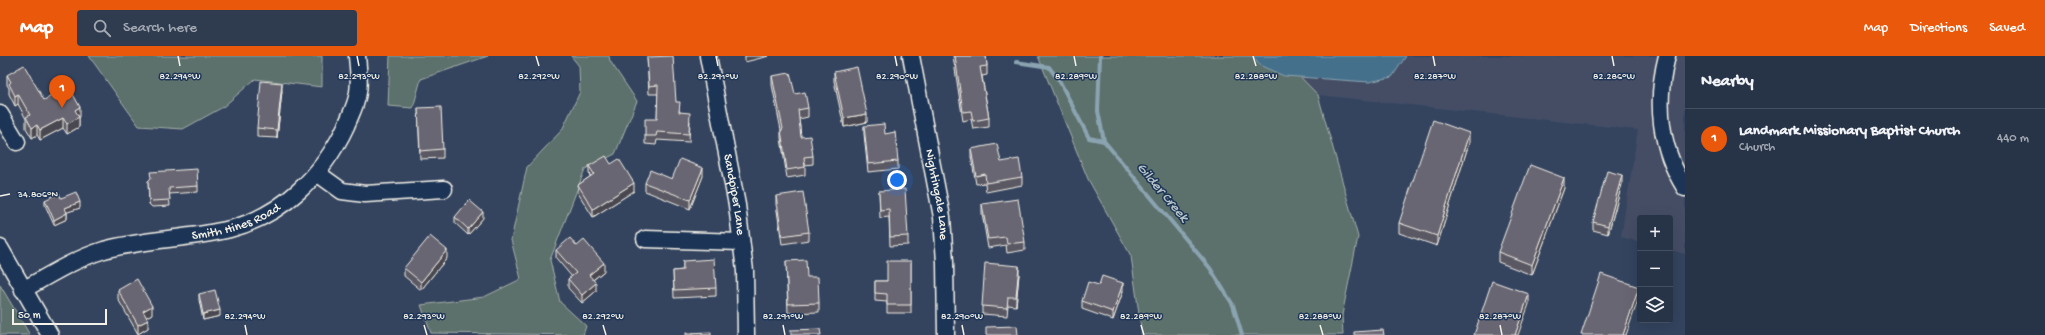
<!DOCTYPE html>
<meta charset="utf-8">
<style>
:root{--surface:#273347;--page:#2f3b4e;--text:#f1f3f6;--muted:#a4aab4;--line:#434e60;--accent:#ea580c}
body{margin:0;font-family:"Gochi Hand",sans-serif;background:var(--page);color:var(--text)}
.controls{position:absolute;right:12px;bottom:12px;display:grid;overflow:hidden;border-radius:4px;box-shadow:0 4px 16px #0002}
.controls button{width:36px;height:36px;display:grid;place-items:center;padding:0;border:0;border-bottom:1px solid var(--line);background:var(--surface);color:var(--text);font:20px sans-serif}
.scale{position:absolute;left:12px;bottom:10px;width:95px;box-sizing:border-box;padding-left:4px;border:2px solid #f4f1e8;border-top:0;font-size:11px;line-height:14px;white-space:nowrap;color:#f4f1e8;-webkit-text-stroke:3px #1d3557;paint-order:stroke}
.you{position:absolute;left:897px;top:124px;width:14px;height:14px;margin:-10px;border:3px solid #fff;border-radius:50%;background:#1a73e8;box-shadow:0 0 0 6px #1a73e833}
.badge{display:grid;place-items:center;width:26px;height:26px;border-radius:50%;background:var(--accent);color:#fff;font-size:13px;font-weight:700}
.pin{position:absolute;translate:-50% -33px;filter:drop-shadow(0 1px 2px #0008)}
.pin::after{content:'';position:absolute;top:21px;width:14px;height:12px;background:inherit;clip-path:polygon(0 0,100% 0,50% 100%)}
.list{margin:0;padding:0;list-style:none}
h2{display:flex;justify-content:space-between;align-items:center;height:52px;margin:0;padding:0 16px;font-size:17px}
h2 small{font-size:13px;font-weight:400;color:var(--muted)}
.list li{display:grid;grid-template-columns:26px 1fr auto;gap:12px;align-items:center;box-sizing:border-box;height:60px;padding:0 16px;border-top:1px solid var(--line)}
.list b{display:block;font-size:15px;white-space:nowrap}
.list p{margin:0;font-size:13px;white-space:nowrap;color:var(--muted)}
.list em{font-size:13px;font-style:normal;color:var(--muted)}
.icon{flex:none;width:22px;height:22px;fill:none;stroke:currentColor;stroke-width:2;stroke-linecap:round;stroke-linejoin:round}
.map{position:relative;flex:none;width:1685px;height:279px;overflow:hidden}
header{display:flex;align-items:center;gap:24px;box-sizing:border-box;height:56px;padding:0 20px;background:var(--accent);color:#fff}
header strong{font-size:19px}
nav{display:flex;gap:22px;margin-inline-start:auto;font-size:14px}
.search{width:280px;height:36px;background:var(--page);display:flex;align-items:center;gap:10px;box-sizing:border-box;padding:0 14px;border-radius:4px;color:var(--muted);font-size:15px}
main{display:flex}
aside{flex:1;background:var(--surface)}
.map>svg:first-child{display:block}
.built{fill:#444e65}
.green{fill:#5b706c;stroke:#a8b0aa}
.water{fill:#45708c;stroke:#8ba4b1}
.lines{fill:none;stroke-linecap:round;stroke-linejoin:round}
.stream{stroke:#8ba4b1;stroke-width:4}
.minor-casing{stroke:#f4f1e8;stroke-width:19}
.minor{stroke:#1d3557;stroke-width:16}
.wall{fill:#5a5863;stroke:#f4f1e8}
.shaded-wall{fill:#4a4750;stroke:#f4f1e8}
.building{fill:#696673;stroke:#f4f1e8}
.ticks{fill:none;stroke:#f4f1e8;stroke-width:1.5}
.labels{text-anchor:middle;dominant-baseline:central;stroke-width:3;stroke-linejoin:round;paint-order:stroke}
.street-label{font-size:13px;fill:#f4f1e8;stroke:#1d3557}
.water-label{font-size:14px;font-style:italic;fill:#b7c4c8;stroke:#1d3557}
.ticks-label{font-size:10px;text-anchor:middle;fill:#f4f1e8;stroke:#1d3557;stroke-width:3;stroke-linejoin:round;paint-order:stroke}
</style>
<header>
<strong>Map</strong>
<div class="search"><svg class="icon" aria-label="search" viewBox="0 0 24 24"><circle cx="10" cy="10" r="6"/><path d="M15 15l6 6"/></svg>Search here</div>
<nav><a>Map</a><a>Directions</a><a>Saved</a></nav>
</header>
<main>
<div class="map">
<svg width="1685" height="279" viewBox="0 0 1685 279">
<rect width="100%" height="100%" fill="#34445f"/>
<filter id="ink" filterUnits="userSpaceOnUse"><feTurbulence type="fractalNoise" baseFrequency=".025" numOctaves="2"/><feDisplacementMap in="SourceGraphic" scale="8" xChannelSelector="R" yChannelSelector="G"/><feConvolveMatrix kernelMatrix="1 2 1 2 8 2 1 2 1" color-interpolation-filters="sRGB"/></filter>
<g filter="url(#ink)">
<!-- built -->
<polygon class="built" points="1280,0 1685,0 1685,198 1670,194 1670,162 1640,162 1640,186 1621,181 1638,74 1318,39"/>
<!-- green -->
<g class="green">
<polygon points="89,0 322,0 322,31 255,23 223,51 183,73 139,70"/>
<polygon points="390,0 488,0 421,23 413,52 388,50"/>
<polygon points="571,0 609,0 610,5 637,45 615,98 585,113 550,204 560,246 586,270 583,279 431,277 421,249 484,241 521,223 511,184 527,111 562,74 580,36 579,10"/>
<polygon points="1038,0 1280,0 1318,39 1358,181 1342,259 1343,279 1142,279 1131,200 1088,123"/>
<polygon points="0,229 30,279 0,279"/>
</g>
<!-- water -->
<polygon class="water" points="1253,0 1406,0 1392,21 1369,26 1284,20 1259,9"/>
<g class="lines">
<!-- stream -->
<g class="stream">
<polyline points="1100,0 1098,55 1104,85 1210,212 1233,249 1242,279"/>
<polyline points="1016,6 1049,11 1060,26 1089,82 1104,85"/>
</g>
<defs>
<g id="minor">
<path id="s1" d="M708,0l29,149 8,66 1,64"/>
<path id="s2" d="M911,0l31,161 3,45 1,73"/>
<path d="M1667,0c-12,46 -7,92 18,132"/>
<polyline points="0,58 17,86"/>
<polyline points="317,117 342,135 365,138 444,133"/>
<polyline points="645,183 741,186"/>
<polyline points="0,192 50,279"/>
<path id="s3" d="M23,234c26,-15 52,-31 81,-40 40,-11 85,-11 126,-21 53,-14 93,-54 116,-103 4,-10 11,-23 12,-34 2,-11 0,-24 -1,-36"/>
</g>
</defs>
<!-- minor casing -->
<use href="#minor" class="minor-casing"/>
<!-- minor -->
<use href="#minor" class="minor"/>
</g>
<!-- wall -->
<g class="wall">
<polygon points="953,0 986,0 987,10 987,19 982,20 989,62 989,71 973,73 971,63 963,65"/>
<polygon points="647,1 676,46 680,56 690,65 689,86 657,84 656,89 645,88 645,80 657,63 658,38 649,38"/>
<polygon points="834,16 867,66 844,71 834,25"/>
<polygon points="7,19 44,44 80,61 79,62 79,71 67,78 63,72 40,84 37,79 32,82 26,72 26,63 18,48 15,50 9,38 9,32 7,29"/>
<polygon points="772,20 795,38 808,52 808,61 799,63 801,81 813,100 813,108 805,109 805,119 787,122 781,82 781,74 772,29"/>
<polygon points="282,35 277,82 257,81 257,72"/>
<polygon points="418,52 443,93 443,102 420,103"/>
<polygon points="864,70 885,78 898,105 898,113 868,116 864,78"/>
<polygon points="1469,87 1437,190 1399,177 1399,167"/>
<polygon points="971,93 1001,106 1022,121 1022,129 986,136 985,127 976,128 971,101"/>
<polygon points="611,108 634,135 593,161 578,137 578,129 591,120 589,118 589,110"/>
<polygon points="703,120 690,153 645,135 645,127 672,123"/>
<polygon points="148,125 198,130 198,136 169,138 170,150 152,151 149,148"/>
<polygon points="1622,128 1608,178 1593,174 1593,166"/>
<polygon points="1564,132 1532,219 1498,206 1498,196"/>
<polygon points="879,135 908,180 908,189 890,190 889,161 880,162"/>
<polygon points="776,140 809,176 809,184 782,188 776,148"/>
<polygon points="61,142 80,152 67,156 67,163 54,169 45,149 45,144"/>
<polygon points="982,148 1025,186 1025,194 1007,197 1006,189 988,192 982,157"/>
<polygon points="455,161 483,162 468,179 455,167"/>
<polygon points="577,190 604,215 593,224 596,235 582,247 568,232 568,223 572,221 556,202 556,194"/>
<polygon points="447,202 421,234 404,220 404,212"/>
<polygon points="683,205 716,232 716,240 674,242 673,215 683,214"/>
<polygon points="786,205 807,221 819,247 819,256 788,257"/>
<polygon points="911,205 911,257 887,257 887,246 875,245 875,225 887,225"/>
<polygon points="1019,218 1016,250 1008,249 1007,260 982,258 982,250"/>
<polygon points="1099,229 1123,235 1113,264 1082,253 1082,245"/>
<polygon points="118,234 152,258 146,261 148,272 138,278 118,243"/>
<polygon points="199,238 220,260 203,264 199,244"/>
</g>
<!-- shaded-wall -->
<g class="shaded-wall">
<polygon points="745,0 769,0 745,6"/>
<polygon points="282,27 282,35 277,82 277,74"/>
<polygon points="18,38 18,48 15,50 15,40"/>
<polygon points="80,51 80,61 79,62 79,71 67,78 67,68 75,54"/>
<polygon points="867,58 867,66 844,71 844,62"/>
<polygon points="63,62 63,72 40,84 40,74"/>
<polygon points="37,69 37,79 32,82 32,72"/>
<polygon points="1469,77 1469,87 1437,190 1437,180"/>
<polygon points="703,112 703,120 690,153 690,144"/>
<polygon points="1622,119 1622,128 1608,178 1608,170"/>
<polygon points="1564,122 1564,132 1532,219 1532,209"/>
<polygon points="634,127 634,135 593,161 593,153"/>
<polygon points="80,146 80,152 65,157 65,152"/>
<polygon points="483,156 483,162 468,179 468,173"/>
<polygon points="67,157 67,163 54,169 54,164"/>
<polygon points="447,194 447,202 421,234 421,226"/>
<polygon points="604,207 604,215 589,227 589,219"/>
<polygon points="1019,210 1019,218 1016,250 1016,241"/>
<polygon points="596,227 596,235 582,247 582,239"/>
<polygon points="1123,227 1123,235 1113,264 1113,256"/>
<polygon points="1639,231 1639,241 1626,279 1623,279"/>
<polygon points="1529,238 1529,248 1518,279 1515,279"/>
<polygon points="152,250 152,258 143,263 143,255"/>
<polygon points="220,254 220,260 203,264 203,258"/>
<polygon points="148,264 148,272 138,278 138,269"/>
</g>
<!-- building -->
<g class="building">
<polygon points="673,0 676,46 680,46 679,56 690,57 689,78 657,76 656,80 645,80 645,63 657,63 658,29 649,30 647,1"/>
<polygon points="955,0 986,0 987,10 980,11 989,62 973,65 971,55 963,56"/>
<polygon points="24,9 44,44 69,31 80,51 75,54 79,61 67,68 63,62 40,74 37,69 32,72 26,61 30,59 18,38 15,40 9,28 11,26 7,19"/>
<polygon points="857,11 867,58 844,62 834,16"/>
<polygon points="790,17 795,38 805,36 808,52 798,54 801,81 810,80 813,100 804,101 805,111 787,114 781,74 783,73 772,20"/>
<polygon points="261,25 282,27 277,74 257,72"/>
<polygon points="441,51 443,93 420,95 418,52"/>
<polygon points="1433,64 1469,77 1437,180 1399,167"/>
<polygon points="884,68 885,78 895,76 898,105 868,108 864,70"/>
<polygon points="997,88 1001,106 1019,103 1022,121 986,127 985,118 976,120 971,93"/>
<polygon points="606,100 611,108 619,103 634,127 593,153 578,129 594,118 589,110"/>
<polygon points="680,103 703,112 690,144 645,127 650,114 672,123"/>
<polygon points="1530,109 1564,122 1532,209 1498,196"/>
<polygon points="197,113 198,130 169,132 170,144 152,145 149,142 148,125 151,122 150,116"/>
<polygon points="1607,115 1622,119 1608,170 1593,166"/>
<polygon points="905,133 908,180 890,181 889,153 880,154 879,135"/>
<polygon points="76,136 80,146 65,152 67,157 54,164 45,144 59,137 61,142"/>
<polygon points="803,136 809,176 782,180 776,140"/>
<polygon points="1018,143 1025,186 1007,188 1006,181 988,183 982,148"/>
<polygon points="469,144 483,156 468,173 455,161"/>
<polygon points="430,180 447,194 421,226 404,212"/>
<polygon points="570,182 577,190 584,184 604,207 589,219 596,227 582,239 568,223 576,217 556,194"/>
<polygon points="714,203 716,232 674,234 673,215 683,214 683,205"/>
<polygon points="806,204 807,221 818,221 819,247 788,248 786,205"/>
<polygon points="887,205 911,205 911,249 887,249 887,238 875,237 875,225 887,225"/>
<polygon points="985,207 1019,210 1016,241 1008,241 1007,252 982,250"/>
<polygon points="1601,218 1639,231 1623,279 1581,279"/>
<polygon points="1102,220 1123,227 1113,256 1082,245 1088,226 1099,229"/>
<polygon points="137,223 152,250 143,255 148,264 138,269 118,234"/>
<polygon points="1492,225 1529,238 1515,279 1474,279"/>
<polygon points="215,234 220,254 203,258 199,238"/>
<polygon points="1017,270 1018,279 986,279 986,271"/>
<polygon points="820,273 821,279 791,279 791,274"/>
<polygon points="1383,274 1384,279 1354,279 1354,276"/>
<polygon points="711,276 711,279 686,279 686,277"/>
</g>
</g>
<!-- ticks -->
<path class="ticks" d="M178,0l2,10M357,0l2,10M536,0l3,10M716,0l2,10M895,0l2,10M1074,0l2,10M1253,0l3,10M1433,0l2,10M1612,0l2,10M0,140l10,-2M245,269l2,10M424,269l3,10M603,269l3,10M783,269l2,10M962,269l2,10M1141,269l3,10M1320,269l3,10M1500,269l2,10"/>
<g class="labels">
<!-- street labels -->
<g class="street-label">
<text stroke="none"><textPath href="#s1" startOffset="141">Sandpiper Lane</textPath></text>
<text stroke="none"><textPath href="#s2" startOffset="141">Nightingale Lane</textPath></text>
<text stroke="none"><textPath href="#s3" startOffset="226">Smith Hines Road</textPath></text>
</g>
<!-- water labels -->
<g class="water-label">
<text transform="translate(1162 137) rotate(50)">Gilder Creek</text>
</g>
</g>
<g class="ticks-label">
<text x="1256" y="23">82.288°W</text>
<text x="1614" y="23">82.286°W</text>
<text x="180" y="23">82.294°W</text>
<text x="359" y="23">82.293°W</text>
<text x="539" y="23">82.292°W</text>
<text x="718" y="23">82.291°W</text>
<text x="897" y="23">82.290°W</text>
<text x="1076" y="23">82.289°W</text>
<text x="1435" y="23">82.287°W</text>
<text x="38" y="141">34.806°N</text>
<text x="245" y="263">82.294°W</text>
<text x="424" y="263">82.293°W</text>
<text x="603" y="263">82.292°W</text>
<text x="783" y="263">82.291°W</text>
<text x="962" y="263">82.290°W</text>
<text x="1141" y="263">82.289°W</text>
<text x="1320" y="263">82.288°W</text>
<text x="1500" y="263">82.287°W</text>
</g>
</svg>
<div class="controls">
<button>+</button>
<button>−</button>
<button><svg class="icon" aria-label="layers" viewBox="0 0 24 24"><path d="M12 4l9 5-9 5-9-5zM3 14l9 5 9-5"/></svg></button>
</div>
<div class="scale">50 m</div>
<div class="you"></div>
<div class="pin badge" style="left:62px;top:52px">1</div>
</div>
<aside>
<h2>Nearby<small></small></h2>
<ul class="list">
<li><span class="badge">1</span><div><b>Landmark Missionary Baptist Church</b><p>Church</p></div><em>440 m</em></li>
</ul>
</aside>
</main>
